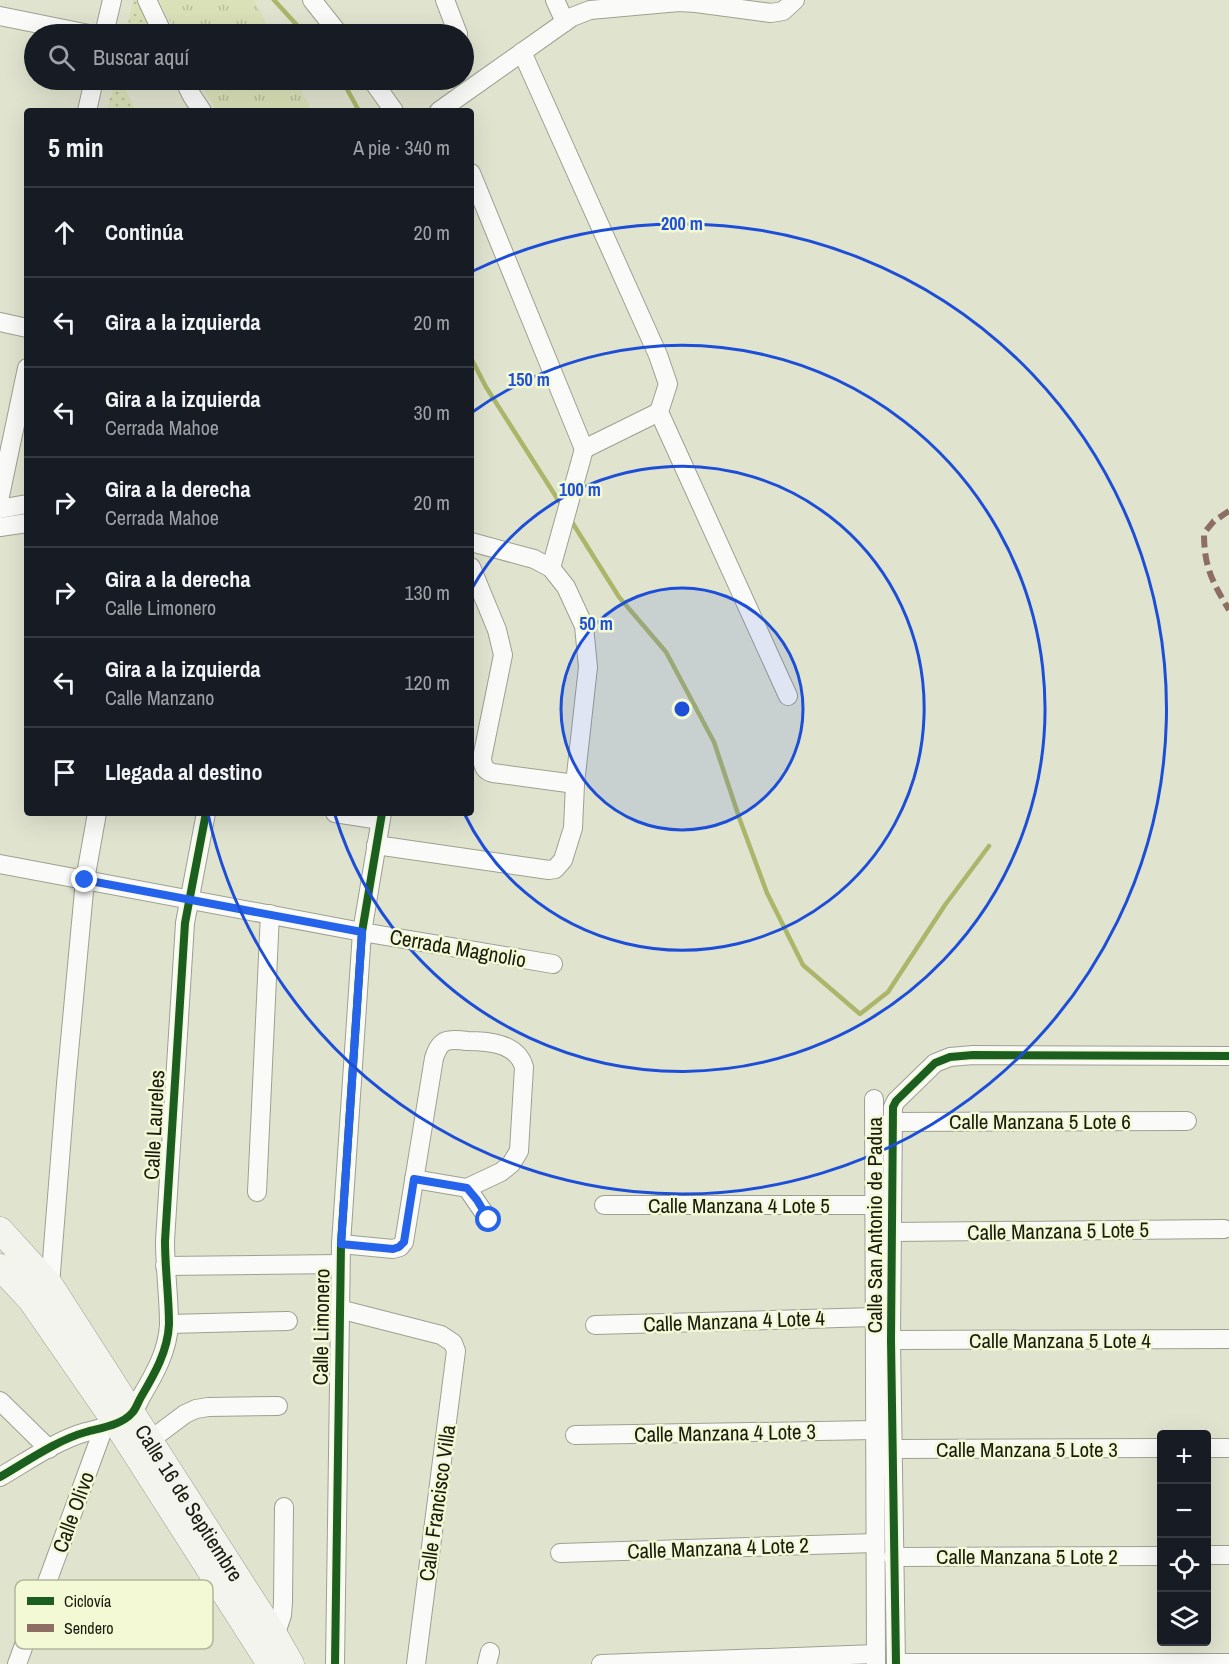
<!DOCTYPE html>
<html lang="es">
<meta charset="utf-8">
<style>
:root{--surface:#171b24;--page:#20242c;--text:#f1f3f6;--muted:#9ea1a6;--line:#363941}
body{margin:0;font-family:"Archivo Narrow",sans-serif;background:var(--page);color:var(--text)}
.controls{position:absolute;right:18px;bottom:18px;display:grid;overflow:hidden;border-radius:6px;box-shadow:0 6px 24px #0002}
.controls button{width:54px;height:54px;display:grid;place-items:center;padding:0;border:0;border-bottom:2px solid var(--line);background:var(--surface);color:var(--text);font:30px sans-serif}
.stop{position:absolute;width:18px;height:18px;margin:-14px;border:4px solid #2563eb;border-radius:50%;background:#fff}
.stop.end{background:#2563eb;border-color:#fff;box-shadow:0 2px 6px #0008}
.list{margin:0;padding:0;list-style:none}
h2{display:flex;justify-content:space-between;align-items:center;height:78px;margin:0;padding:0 24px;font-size:26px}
h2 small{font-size:20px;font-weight:400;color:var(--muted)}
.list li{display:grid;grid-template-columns:39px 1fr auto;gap:18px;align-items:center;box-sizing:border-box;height:90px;padding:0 24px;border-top:2px solid var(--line)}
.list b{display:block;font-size:22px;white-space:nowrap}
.list p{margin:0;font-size:20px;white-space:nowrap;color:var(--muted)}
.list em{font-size:20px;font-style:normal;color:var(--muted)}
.icon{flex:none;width:33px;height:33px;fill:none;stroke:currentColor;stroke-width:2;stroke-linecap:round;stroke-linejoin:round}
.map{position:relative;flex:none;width:1229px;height:1664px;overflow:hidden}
.search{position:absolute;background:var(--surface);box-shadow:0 6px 24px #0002;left:24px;top:24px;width:450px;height:66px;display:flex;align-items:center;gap:15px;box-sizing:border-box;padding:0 21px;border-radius:33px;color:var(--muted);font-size:22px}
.panel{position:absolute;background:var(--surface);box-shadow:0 6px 24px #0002;left:24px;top:108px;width:450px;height:708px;border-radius:6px}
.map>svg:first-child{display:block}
.grass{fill:url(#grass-dots)}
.park{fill:url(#park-tufts)}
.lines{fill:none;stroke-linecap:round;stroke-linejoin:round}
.stream{stroke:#acb66a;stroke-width:4.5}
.minor-casing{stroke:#9da090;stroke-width:20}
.secondary-casing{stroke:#9da090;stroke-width:27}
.minor{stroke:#fafbf8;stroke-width:18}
.secondary{stroke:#f3f4ee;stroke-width:26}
.quiet{stroke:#8d6e63;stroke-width:6;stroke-dasharray:12 6;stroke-linecap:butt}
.cycleway-casing{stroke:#f2f9d4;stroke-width:11}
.cycleway{stroke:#1b5e20;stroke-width:8}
.route{stroke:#2563eb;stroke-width:8}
.ring{fill:none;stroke:#1d4ed8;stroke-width:3}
.labels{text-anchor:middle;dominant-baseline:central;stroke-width:5;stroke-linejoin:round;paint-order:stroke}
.street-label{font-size:21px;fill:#191b0e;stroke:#f2f9d4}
.key{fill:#f2f9d4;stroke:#b1b699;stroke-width:1.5}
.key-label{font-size:16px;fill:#191b0e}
.centre{fill:#1d4ed8;stroke:#f2f9d4;stroke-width:3}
.ring-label{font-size:18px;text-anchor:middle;font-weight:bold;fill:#1d4ed8;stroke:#f2f9d4;stroke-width:5;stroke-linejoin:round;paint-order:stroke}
</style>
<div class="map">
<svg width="1229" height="1664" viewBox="0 0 1229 1664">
<defs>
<pattern id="grass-dots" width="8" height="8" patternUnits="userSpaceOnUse" patternTransform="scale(1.5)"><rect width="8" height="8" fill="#dae1b8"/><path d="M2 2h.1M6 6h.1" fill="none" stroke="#bac09d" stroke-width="1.8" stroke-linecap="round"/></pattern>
<pattern id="park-tufts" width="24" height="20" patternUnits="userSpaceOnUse" patternTransform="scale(1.5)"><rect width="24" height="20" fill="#dae1b8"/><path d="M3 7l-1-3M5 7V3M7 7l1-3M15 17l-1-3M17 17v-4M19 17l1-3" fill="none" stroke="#bac09d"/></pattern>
</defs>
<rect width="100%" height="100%" fill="#e0e4cf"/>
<!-- grass -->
<g class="grass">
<polygon points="133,0 137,0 158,34 126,34"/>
<polygon points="116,80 121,80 136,111 106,111"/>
</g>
<!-- park -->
<g class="park">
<polygon points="159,0 254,0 272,34 176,34"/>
<polygon points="198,80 295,80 312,111 217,111"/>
</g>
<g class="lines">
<!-- stream -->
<g class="stream">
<polyline points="274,0 305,34"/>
<polyline points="342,80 359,111"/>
<polyline points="471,358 486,387 562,506"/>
<polyline points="570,519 619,597 666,652 714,742 740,820 767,893 803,965 860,1014 888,992 945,905 989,846"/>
</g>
<defs>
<g id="minor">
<polyline points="147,0 163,34"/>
<polyline points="312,0 339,34"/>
<polyline points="445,0 458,34"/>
<polyline points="555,0 565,22"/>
<polyline points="0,16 89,34"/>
<polyline points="104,34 112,0"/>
<polyline points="522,52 658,355 668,384 659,412 788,696"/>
<polyline points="184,80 192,96 202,111"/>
<polyline points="372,80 394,111"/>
<polyline points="87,111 94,80"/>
<polyline points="439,111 572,17 590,10 679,2 696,3 771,13 783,11 795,0"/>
<polyline points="471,173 584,449 659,412"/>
<polyline points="0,322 27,328"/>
<polyline points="0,496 27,368"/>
<polyline points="0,509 27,504"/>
<polyline points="0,527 27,523"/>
<path d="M471,567l26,63 6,25 -21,103c1,9 3,13 11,15l82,11"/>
<polyline points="551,568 584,449"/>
<polyline points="335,813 380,820"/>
<polyline points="376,845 549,870 555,869 563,860 573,828 575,784 588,667 584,626 566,587 551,568 534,559 471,542"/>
<polyline points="0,864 362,932 553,964"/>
<polyline points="874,1099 876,1664"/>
<polyline points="893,1122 1187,1121"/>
<polyline points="414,1179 467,1188 489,1220"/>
<polyline points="257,1192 270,914"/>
<polyline points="604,1205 874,1205"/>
<polyline points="892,1232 1224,1229"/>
<path d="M341,1244l52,5 7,-2 4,-5 30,-184c2,-6 4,-12 10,-16 6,-3 16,-2 23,-1 21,0 50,2 57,26l-5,84 -8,13 -10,8 -34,16"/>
<polyline points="165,1266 340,1264"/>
<polyline points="50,1285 66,1084 85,880 97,813"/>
<polyline points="339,1309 441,1335 453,1343 456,1351 416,1664"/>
<polyline points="169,1324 288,1321"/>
<polyline points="595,1325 874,1317"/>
<polyline points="891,1340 1229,1339"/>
<polyline points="0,1401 49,1449"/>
<polyline points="575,1435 875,1430"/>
<polyline points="149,1441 185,1414 196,1409 208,1407 278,1406"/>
<polyline points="1206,1448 1227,1448"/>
<polyline points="893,1449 1162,1448"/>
<path d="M0,1477c26,-15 57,-37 86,-45 14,-4 36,-7 46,-19 4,-4 6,-11 9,-16 13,-22 27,-46 28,-73 0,-27 -4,-55 -4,-83l20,-318 21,-110"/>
<polyline points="560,1553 875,1543"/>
<polyline points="1206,1555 1229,1555"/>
<polyline points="893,1557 1162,1556"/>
<polyline points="275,1636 282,1615 283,1602 284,1507"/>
<polyline points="896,1663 1229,1663"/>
<polyline points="17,1664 104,1427"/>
<polyline points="335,1664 341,1244 362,932 382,813"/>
<polyline points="487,1664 490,1652"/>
<polyline points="601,1664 876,1654"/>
<polyline points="896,1664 891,1340 893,1107 896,1101 935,1063 950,1057 973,1055 1229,1056"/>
</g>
<g id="secondary">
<path id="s1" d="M0,1230l50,55 225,351 16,28"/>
<polyline points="0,1267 31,1300 116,1423 270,1664"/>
</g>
</defs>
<!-- minor casing -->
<use href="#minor" class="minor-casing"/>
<!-- secondary casing -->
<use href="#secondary" class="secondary-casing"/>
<!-- minor -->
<use href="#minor" class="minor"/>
<!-- secondary -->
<use href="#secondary" class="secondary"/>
<!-- quiet -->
<path class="quiet" d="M1229,511l-15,10 -10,12c0,34 8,48 25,77"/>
<defs>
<g id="cycleway">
<path d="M0,1477c26,-15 57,-37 86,-45 14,-4 36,-7 46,-19 4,-4 6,-11 9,-16 13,-22 27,-46 28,-73 0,-27 -4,-55 -4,-83l20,-318 21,-110"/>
<polyline points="335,1664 341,1244 362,932 382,813"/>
<polyline points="896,1664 891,1340 893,1107 896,1101 935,1063 950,1057 973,1055 1229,1056"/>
</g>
</defs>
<!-- cycleway casing -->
<use href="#cycleway" class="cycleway-casing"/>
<!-- cycleway -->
<use href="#cycleway" class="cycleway"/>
</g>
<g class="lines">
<!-- route -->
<polyline class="route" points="85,880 362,932 341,1244 393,1249 399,1247 404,1242 414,1179 467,1188 477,1200 489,1220"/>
</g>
<!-- distance rings -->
<circle cx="682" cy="709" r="121" fill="#1d4ed8" fill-opacity=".12"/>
<g class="ring">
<circle cx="682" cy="709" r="121"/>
<path d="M471 590A242 242 0 1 1 464 813"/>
<path d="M471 413A363 363 0 1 1 335 815"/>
<path d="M473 271A485 485 0 1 1 208 814"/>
</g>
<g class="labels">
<!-- street labels -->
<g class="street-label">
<text transform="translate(458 948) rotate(10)">Cerrada Magnolio</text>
<text x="1040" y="1121">Calle Manzana 5 Lote 6</text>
<text transform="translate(154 1125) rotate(-87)">Calle Laureles</text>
<text x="739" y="1205">Calle Manzana 4 Lote 5</text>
<text transform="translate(874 1225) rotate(-90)">Calle San Antonio de Padua</text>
<text transform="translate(1058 1231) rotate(-1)">Calle Manzana 5 Lote 5</text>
<text transform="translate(734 1321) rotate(-2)">Calle Manzana 4 Lote 4</text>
<text transform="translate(321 1327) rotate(-89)">Calle Limonero</text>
<text x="1060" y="1340">Calle Manzana 5 Lote 4</text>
<text transform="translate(725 1433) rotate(-1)">Calle Manzana 4 Lote 3</text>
<text x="1027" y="1449">Calle Manzana 5 Lote 3</text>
<text transform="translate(437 1503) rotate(-82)">Calle Francisco Villa</text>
<text stroke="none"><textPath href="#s1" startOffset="333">Calle 16 de Septiembre</textPath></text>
<text transform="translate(73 1512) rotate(-70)">Calle Olivo</text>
<text transform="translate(718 1548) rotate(-2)">Calle Manzana 4 Lote 2</text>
<text x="1027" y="1556">Calle Manzana 5 Lote 2</text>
</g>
</g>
<!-- legend -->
<rect x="15" y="1580" width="198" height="69" rx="9" class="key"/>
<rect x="27" y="1597" width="27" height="8" fill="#1b5e20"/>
<rect x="27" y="1624" width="27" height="8" fill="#8d6e63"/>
<g class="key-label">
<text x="64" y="1607">Ciclovía</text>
<text x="64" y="1634">Sendero</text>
</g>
<circle cx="682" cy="709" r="9" class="centre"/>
<g class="ring-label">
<text x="682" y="230">200 m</text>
<text x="529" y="386">150 m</text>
<text x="580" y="496">100 m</text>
<text x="596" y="630">50 m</text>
</g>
</svg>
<div class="controls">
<button>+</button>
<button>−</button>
<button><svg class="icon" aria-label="locate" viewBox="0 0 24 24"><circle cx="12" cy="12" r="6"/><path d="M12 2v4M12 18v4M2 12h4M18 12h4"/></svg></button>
<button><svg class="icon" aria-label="layers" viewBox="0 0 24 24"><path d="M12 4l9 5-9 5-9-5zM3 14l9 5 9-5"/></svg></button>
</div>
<div class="stop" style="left:489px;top:1220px"></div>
<div class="stop end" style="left:85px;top:880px"></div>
<div class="search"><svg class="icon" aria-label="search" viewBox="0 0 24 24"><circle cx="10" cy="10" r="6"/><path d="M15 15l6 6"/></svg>Buscar aquí</div>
<section class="panel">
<h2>5 min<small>A pie · 340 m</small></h2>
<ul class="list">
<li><svg class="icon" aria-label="ahead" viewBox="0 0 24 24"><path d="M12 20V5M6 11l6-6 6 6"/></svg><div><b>Continúa</b></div><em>20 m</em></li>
<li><svg class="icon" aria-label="left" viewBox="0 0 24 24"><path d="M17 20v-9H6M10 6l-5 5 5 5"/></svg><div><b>Gira a la izquierda</b></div><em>20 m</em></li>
<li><svg class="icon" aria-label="left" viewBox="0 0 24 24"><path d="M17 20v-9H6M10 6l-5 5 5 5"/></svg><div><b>Gira a la izquierda</b><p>Cerrada Mahoe</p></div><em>30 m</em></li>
<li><svg class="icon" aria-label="right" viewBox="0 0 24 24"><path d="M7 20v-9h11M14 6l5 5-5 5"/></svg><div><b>Gira a la derecha</b><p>Cerrada Mahoe</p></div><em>20 m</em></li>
<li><svg class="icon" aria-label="right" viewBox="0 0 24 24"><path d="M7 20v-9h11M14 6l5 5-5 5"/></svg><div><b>Gira a la derecha</b><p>Calle Limonero</p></div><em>130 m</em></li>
<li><svg class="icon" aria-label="left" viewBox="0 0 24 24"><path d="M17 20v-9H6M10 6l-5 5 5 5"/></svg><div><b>Gira a la izquierda</b><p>Calle Manzano</p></div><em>120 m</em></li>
<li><svg class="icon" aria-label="arrive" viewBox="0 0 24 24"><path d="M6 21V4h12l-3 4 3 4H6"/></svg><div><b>Llegada al destino</b></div></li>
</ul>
</section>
</div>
